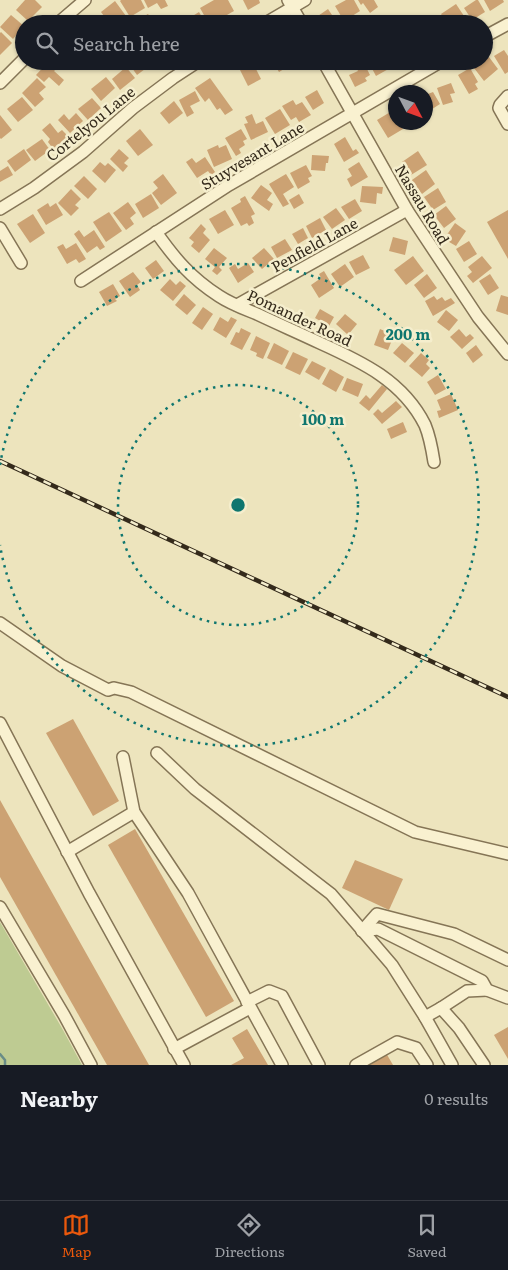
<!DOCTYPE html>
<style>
:root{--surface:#171b24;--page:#242831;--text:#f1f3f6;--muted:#9ea1a6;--line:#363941;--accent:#ea580c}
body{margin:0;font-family:Literata,serif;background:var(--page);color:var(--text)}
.compass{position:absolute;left:388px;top:85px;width:45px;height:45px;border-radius:50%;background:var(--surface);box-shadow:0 1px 4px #0004;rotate:131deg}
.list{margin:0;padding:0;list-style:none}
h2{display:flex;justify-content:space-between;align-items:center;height:65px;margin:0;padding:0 20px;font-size:21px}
h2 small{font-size:16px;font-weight:400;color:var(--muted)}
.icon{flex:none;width:28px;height:28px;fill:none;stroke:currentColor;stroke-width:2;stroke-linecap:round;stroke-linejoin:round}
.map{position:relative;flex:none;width:508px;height:1065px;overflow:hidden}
.search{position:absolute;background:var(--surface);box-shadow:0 1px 4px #0004;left:15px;right:15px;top:15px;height:55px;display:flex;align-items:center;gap:12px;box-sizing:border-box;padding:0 18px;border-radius:28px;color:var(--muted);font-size:19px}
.sheet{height:135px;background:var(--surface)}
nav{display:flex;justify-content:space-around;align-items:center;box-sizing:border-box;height:70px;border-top:1px solid var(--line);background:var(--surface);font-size:14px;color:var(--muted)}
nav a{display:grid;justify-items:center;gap:2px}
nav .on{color:var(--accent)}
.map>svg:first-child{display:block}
.green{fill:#becb92}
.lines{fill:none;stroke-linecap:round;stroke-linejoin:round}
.stream{stroke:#698c87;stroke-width:2.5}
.building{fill:#cca273}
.minor-casing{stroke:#857556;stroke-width:14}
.minor{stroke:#f9f1d0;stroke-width:11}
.rail-casing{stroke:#342a1b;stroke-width:4.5}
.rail{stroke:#f5eecd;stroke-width:2.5;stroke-dasharray:8;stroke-linecap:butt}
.ring{fill:none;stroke:#0f766e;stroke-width:2.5;stroke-dasharray:2.5 5}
.labels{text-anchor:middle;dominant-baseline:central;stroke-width:5;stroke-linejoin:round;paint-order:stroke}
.street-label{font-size:15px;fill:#342a1b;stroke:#f5eecd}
.centre{fill:#0f766e;stroke:#f5eecd;stroke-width:2.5}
.ring-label{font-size:15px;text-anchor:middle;font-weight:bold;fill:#0f766e;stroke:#f5eecd;stroke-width:5;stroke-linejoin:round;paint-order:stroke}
</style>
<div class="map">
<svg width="508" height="1065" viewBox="0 0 508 1065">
<rect width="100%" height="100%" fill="#ede4bd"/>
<!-- green -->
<polygon class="green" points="0,922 63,1030 82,1065 0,1065"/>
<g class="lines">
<!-- stream -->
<polyline class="stream" points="0,1054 5,1060 5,1065"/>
</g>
<!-- building -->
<g class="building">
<polygon points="25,0 35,0 42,7 28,21 16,10"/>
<polygon points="121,0 141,0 145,8 130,17 120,1"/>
<polygon points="144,0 165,0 168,6 161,9 157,3 148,8"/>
<polygon points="214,0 228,0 234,11 211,24 209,24 200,8"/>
<polygon points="243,0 259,0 260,3 248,10"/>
<polygon points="346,0 354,0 360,11 344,21 335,6"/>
<polygon points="358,0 374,0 378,7 370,13 363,3 361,5"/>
<polygon points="476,0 478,0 485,12 472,20 464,8"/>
<polygon points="484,0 503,0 504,2 490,11"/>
<polygon points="115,1 126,16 114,24 110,24 101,12"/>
<polygon points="456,4 468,22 465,24 447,24 441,14"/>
<polygon points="328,9 338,24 319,24 315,18"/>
<polygon points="199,12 206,24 184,24 183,22"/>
<polygon points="148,14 152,20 146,24 142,24 139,19"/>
<polygon points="11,15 24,26 13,39 0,27"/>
<polygon points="1,32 12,43 0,55 0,33"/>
<polygon points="504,50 508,56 508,72 505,74 494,56"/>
<polygon points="489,57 498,69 484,81 474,68 484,61"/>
<polygon points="49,61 57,68 54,71 64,80 59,86 49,77 44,82 36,75"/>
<polygon points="53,61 71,61 63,70"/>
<polygon points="127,61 152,61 153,63 137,75"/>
<polygon points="238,61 252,61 261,79 248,86 236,62"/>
<polygon points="266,61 279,61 284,69 279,72 276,67 272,70"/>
<polygon points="353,61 363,61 370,75 365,78 367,81 355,87 349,75 358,71"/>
<polygon points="368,61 388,61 392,67 376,76"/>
<polygon points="126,67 135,78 120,90 112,79"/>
<polygon points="470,68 478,82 475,84 478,89 469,94 458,75"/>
<polygon points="106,77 115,88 101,101 91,89"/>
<polygon points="37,78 46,87 39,93 44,99 35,107 22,93"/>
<polygon points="210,78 233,110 225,115 220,108 217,110 209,98 205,102 195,88"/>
<polygon points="451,83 455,93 450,94 453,102 443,105 437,88"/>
<polygon points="317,90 324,103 313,110 305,97"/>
<polygon points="195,91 200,101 190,106 194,113 187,117 179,100"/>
<polygon points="427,92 428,94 433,92 440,104 426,113 426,93"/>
<polygon points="22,97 33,110 18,122 7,109"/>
<polygon points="92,98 101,108 88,120 78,109"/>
<polygon points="293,100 296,105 302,102 311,115 299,122 296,117 291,120 282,106"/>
<polygon points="174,101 183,113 169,124 160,113"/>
<polygon points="280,109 290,125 275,134 265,118"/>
<polygon points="392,111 396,117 396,122 399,122 403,129 388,138 377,120"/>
<polygon points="76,113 83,121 70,133 58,120 64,114 69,120"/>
<polygon points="252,114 256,124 263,121 268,132 251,140 244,124 248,123 245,117"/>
<polygon points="0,115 12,130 1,139 0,138"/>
<polygon points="50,123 58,133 62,130 69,137 54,150 48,142 50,139 42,130"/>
<polygon points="140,129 153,145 138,156 126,141"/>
<polygon points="241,129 247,139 243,141 245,145 239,149 241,153 236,156 225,138"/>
<polygon points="345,137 353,151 356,149 359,153 344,162 334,144"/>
<polygon points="42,139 50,150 35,161 26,150"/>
<polygon points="218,145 219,148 226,145 232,159 214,167 207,150"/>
<polygon points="24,149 31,160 15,172 7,161"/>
<polygon points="119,149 129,158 124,163 128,166 123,172 110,159"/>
<polygon points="418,151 427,165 411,175 402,162"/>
<polygon points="312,155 329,156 328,163 326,163 325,171 311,170"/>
<polygon points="205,157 215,172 211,175 208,171 197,178 186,162 192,158 196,163"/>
<polygon points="100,162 105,166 108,163 116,170 105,183 92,171"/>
<polygon points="359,162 368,177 351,187 347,179 352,176 348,169"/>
<polygon points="306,165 312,176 308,178 310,182 298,189 290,173"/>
<polygon points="8,166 13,175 0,182 0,171"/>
<polygon points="426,170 435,184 422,194 412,180"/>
<polygon points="163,174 177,193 161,205 152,193 158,188 153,182"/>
<polygon points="286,174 294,187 283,194 289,204 283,207 269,184"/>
<polygon points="84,176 97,189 88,199 74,186"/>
<polygon points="261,185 272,193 267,200 273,204 269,211 251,198"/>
<polygon points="362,186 383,187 382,194 377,193 376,204 360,202"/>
<polygon points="438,188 446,202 433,210 424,197"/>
<polygon points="71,189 81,199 75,205 79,208 71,216 58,203"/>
<polygon points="151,194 159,208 143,218 135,204"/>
<polygon points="299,194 304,203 294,209 289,200"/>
<polygon points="245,196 255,214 251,216 254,223 249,226 247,223 241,226 231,208 241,202 240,199"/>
<polygon points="355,199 362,211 349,219 341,207"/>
<polygon points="128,202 136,213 130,218 134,224 126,230 113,213"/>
<polygon points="48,203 50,207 56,203 63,215 46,225 37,210"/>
<polygon points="446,206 456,219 444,228 434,215"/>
<polygon points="336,208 345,220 332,229 323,217"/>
<polygon points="225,210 234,225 218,234 209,219"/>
<polygon points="508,210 508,259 487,222"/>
<polygon points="109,212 122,231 106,242 93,222"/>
<polygon points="33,214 45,233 30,243 17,224"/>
<polygon points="320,218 326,230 312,238 306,226"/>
<polygon points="455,223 466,231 456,246 444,239"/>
<polygon points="201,224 206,229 203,233 210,240 199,253 191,246 194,242 189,238"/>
<polygon points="303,228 308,238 298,244 292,234"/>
<polygon points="79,230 84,237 94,230 105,247 100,250 97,246 87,253 74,234"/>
<polygon points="393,237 408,241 405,255 389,251"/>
<polygon points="285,239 292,250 277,258 271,247"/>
<polygon points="469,241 477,254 464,262 456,249"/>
<polygon points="76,243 86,259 79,263 76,259 67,264 57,247 63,244 66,249"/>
<polygon points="214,248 227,258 219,267 222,270 217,275 212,271 215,267 205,259"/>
<polygon points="264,248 274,259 262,269 252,258"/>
<polygon points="363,255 370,268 356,275 349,262"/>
<polygon points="413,256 424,271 406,285 394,270"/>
<polygon points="482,256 492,268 473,283 467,276 472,272 468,267"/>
<polygon points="156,260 164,271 153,279 145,268"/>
<polygon points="248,263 254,272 238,283 229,268 235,264 238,269"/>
<polygon points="345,264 354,277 340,287 331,274"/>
<polygon points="324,271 334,288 319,298 311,285 321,278 319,274"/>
<polygon points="133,272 141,282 137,285 140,290 130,297 119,281"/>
<polygon points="427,274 437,288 424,298 414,285"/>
<polygon points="490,274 499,288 488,295 479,281"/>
<polygon points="170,279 176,285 180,281 186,286 173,301 160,290"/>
<polygon points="113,284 120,296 115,299 117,301 107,306 99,292"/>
<polygon points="184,294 196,305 187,315 175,305"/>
<polygon points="501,295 508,297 508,315 496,311"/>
<polygon points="434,296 437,300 442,297 445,301 451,298 455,303 433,316 425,301"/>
<polygon points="203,307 213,314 202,330 192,323"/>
<polygon points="320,309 334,317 329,326 315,318"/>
<polygon points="446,310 458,320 449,331 437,322"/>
<polygon points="345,314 357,324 348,335 336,324"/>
<polygon points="220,317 228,322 231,317 237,320 226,338 213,330"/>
<polygon points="241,328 251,333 242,350 230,344 236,332 239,333"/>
<polygon points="380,329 394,335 388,350 374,345"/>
<polygon points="459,329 466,337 470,334 474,338 462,349 450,337"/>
<polygon points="256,336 270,343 263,359 256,356 257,353 250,350"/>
<polygon points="274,343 289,351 282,365 267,358"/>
<polygon points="402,343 414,353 405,363 393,353"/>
<polygon points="476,345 483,355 473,363 466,353"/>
<polygon points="293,352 308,359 300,375 285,368"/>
<polygon points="421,353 429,360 426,364 430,368 422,377 409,366"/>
<polygon points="312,361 326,368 319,380 305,372"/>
<polygon points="330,369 344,377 336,392 322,384"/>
<polygon points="438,375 446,389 435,395 427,382"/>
<polygon points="347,378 363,384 358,397 342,390"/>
<polygon points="382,385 387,389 369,411 359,403 366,395 370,399"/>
<polygon points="451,394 458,410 439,418 437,411 441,410 437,400"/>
<polygon points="396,401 402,407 382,424 373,414 378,409 382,413"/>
<polygon points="403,422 407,432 391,439 387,429"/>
<polygon points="73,719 119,801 93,816 46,733"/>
<polygon points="0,800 149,1065 107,1065 0,877"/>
<polygon points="135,829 234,1001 206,1017 108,845"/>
<polygon points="355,860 403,879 389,910 342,888"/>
<polygon points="508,1027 508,1059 494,1035"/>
<polygon points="247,1029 268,1065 231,1065 244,1058 232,1038"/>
<polygon points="386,1053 393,1065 364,1065"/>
</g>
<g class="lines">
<defs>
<g id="minor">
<polyline points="288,0 302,24"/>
<polyline points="57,24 85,0"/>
<polyline points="264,24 305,0"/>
<polyline points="484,37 508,24"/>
<polyline points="323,61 407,210 478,317 508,354"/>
<polyline points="0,83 24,59"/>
<polyline points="508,96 500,105 499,108 508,124"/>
<polyline points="0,209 34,188 83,152 133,108 173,78 199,61"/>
<polyline points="0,228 21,263"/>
<path d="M156,232c19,27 35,46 63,64 12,8 26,13 38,18 21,10 42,19 63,29 42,19 83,38 105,82 5,12 7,24 9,37"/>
<polyline points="81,281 229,185 442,61"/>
<polyline points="237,305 407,210"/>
<polyline points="0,623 62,666 108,690 114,688 131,692 415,832 508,854"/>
<polyline points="0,723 89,893 184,1065"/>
<polyline points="157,753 195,789 331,894 392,965 425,1017 452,1065"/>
<polyline points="123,757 134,812 188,893 282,1065"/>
<polyline points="67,852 134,812"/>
<polyline points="0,907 64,1015 91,1065"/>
<polyline points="362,931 378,929 482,981 487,990 508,998"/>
<polyline points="362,931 377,914 454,934 508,960"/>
<polyline points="247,1002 269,991 282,996 319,1065"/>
<polyline points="441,1008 459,1028 484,1065"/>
<polyline points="425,1017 441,1008 467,991 487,990"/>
<polyline points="174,1049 250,1008"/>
<polyline points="356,1065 397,1042 416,1048 427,1065"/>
</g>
</defs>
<!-- minor casing -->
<use href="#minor" class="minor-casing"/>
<!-- minor -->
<use href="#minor" class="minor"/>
<defs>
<polyline id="rail" points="0,461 508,697"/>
</defs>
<!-- rail casing -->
<use href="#rail" class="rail-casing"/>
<!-- rail -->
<use href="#rail" class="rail"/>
</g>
<!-- distance rings -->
<g class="ring">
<circle cx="238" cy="505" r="120"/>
<path d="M0 465A241 241 0 1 1 0 545"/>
</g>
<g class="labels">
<!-- street labels -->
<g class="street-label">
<text transform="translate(90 123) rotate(-39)">Cortelyou Lane</text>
<text transform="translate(252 155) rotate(-31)">Stuyvesant Lane</text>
<text transform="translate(423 204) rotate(59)">Nassau Road</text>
<text transform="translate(314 244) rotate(-29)">Penfield Lane</text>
<text transform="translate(300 317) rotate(25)">Pomander Road</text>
</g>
</g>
<circle cx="238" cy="505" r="8" class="centre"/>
<g class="ring-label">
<text x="408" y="340">200 m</text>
<text x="323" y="425">100 m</text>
</g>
</svg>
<svg class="compass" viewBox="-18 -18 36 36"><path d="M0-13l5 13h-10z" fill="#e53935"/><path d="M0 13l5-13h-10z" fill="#9ea1a6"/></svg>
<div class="search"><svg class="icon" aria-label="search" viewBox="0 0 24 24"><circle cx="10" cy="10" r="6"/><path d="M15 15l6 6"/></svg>Search here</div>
</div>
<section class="sheet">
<h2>Nearby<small>0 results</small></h2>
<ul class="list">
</ul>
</section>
<nav>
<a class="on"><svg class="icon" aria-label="map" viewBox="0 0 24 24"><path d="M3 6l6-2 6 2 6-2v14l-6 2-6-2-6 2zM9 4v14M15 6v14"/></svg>Map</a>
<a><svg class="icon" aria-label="directions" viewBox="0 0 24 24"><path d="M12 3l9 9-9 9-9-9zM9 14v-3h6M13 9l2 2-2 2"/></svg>Directions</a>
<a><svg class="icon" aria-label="saved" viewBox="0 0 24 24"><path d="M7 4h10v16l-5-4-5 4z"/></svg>Saved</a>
</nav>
